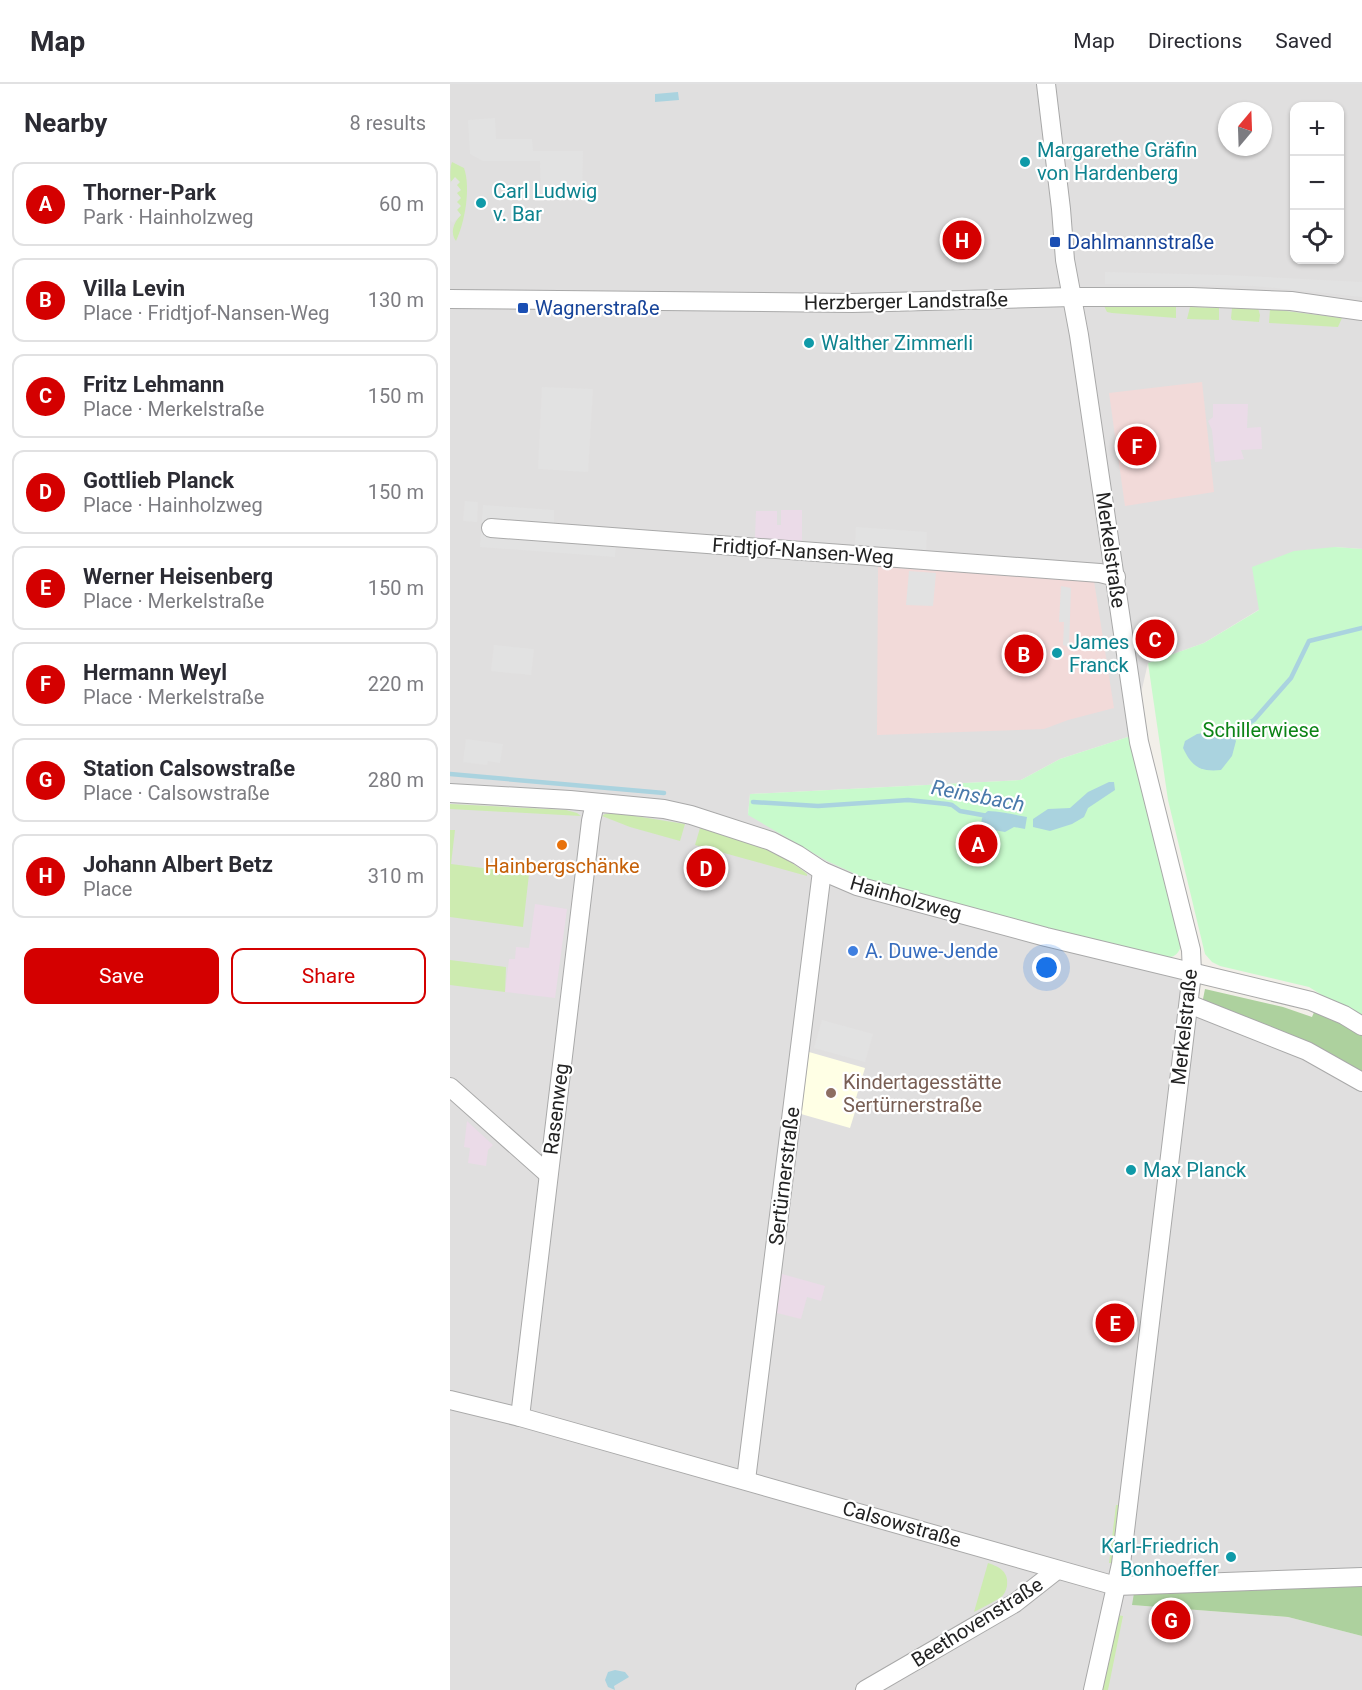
<!DOCTYPE html>
<meta charset="utf-8">
<style>
:root{--surface:#fff;--page:#f2f2f3;--text:#2b2b33;--muted:#7c7c81;--line:#e1e1e2;--accent:#d40000}
body{margin:0;font-family:Roboto,sans-serif;background:var(--page);color:var(--text)}
.controls{position:absolute;right:18px;top:18px;display:grid;overflow:hidden;border-radius:12px;box-shadow:0 2px 4px #0004}
.controls button{width:54px;height:54px;display:grid;place-items:center;padding:0;border:0;border-bottom:2px solid var(--line);background:var(--surface);color:var(--text);font:30px sans-serif}
.compass{position:absolute;left:768px;top:18px;width:54px;height:54px;border-radius:50%;background:var(--surface);box-shadow:0 2px 4px #0004;rotate:19deg}
.you{position:absolute;left:597px;top:884px;width:21px;height:21px;margin:-15px;border:4px solid #fff;border-radius:50%;background:#1a73e8;box-shadow:0 0 0 9px #1a73e833}
.badge{display:grid;place-items:center;width:39px;height:39px;border-radius:50%;background:var(--accent);color:#fff;font-size:20px;font-weight:700}
.pin{position:absolute;translate:-50% -50%;border:3px solid #fff;box-shadow:0 2px 6px #0006}
.list{margin:0;padding:0;list-style:none}
h2{display:flex;justify-content:space-between;align-items:center;height:78px;margin:0;padding:0 24px;font-size:26px}
h2 small{font-size:20px;font-weight:400;color:var(--muted)}
.list li{display:grid;grid-template-columns:39px 1fr auto;gap:18px;align-items:center;box-sizing:border-box;height:84px;margin:0 12px 12px;padding:0 12px;border:2px solid var(--line);border-radius:12px}
.list b{display:block;font-size:22px;white-space:nowrap}
.list p{margin:0;font-size:20px;white-space:nowrap;color:var(--muted)}
.list em{font-size:20px;font-style:normal;color:var(--muted)}
.actions{display:flex;gap:12px;padding:18px 24px}
.actions a{flex:1;padding:14px 0;border:2px solid var(--accent);border-radius:12px;text-align:center;font-size:21px;color:var(--accent)}
.actions .main{background:var(--accent);color:#fff}
.icon{flex:none;width:33px;height:33px;fill:none;stroke:currentColor;stroke-width:2;stroke-linecap:round;stroke-linejoin:round}
.map{position:relative;flex:none;width:912px;height:1606px;overflow:hidden}
header{display:flex;align-items:center;gap:36px;box-sizing:border-box;height:84px;padding:0 30px;background:var(--surface);border-bottom:2px solid var(--line)}
header strong{font-size:28px}
nav{display:flex;gap:33px;margin-inline-start:auto;font-size:21px}
main{display:flex}
aside{flex:1;background:var(--surface)}
.map>svg:first-child{display:block}
.residential{fill:#e0dfdf;fill-rule:evenodd}
.commercial{fill:#f2dad9}
.industrial{fill:#ebdbe8}
.education{fill:#ffffe5}
.grass{fill:#cdebb0}
.forest{fill:#add19e}
.park{fill:#c8facc}
.parking{fill:#e2e2e2}
.water{fill:#aad3df}
.lines{fill:none;stroke-linecap:round;stroke-linejoin:round}
.stream{stroke:#aad3df;stroke-width:4.5}
.minor-casing{stroke:#a9a9a9;stroke-width:20}
.minor{stroke:#fff;stroke-width:18}
.culture-dot{fill:#0f9aa8;stroke:#fff;stroke-width:2}
.transit-dot{fill:#1a4fb4;stroke:#fff;stroke-width:2}
.food-dot{fill:#e8710a;stroke:#fff;stroke-width:2}
.shop-dot{fill:#3f7fe0;stroke:#fff;stroke-width:2}
.education-dot{fill:#8d6e63;stroke:#fff;stroke-width:2}
.labels{text-anchor:middle;dominant-baseline:central;stroke-width:4.5;stroke-linejoin:round;paint-order:stroke}
.culture-label{font-size:20px;fill:#0d838f;stroke:#fff;text-anchor:start}
.transit-label{font-size:20px;fill:#164399;stroke:#fff;text-anchor:start}
.street-label{font-size:20px;fill:#222;stroke:#fff}
.park-label{font-size:20px;fill:#0c8416;stroke:#fff}
.food-label{font-size:20px;fill:#c56008;stroke:#fff}
.shop-label{font-size:20px;fill:#366cbe;stroke:#fff;text-anchor:start}
.education-label{font-size:20px;fill:#785e54;stroke:#fff;text-anchor:start}
.water-label{font-size:21px;font-style:italic;fill:#4a7aab;stroke:#fff}
</style>
<header>
<strong>Map</strong>
<nav><a>Map</a><a>Directions</a><a>Saved</a></nav>
</header>
<main>
<aside>
<h2>Nearby<small>8 results</small></h2>
<ul class="list">
<li><span class="badge">A</span><div><b>Thorner-Park</b><p>Park · Hainholzweg</p></div><em>60 m</em></li>
<li><span class="badge">B</span><div><b>Villa Levin</b><p>Place · Fridtjof-Nansen-Weg</p></div><em>130 m</em></li>
<li><span class="badge">C</span><div><b>Fritz Lehmann</b><p>Place · Merkelstraße</p></div><em>150 m</em></li>
<li><span class="badge">D</span><div><b>Gottlieb Planck</b><p>Place · Hainholzweg</p></div><em>150 m</em></li>
<li><span class="badge">E</span><div><b>Werner Heisenberg</b><p>Place · Merkelstraße</p></div><em>150 m</em></li>
<li><span class="badge">F</span><div><b>Hermann Weyl</b><p>Place · Merkelstraße</p></div><em>220 m</em></li>
<li><span class="badge">G</span><div><b>Station Calsowstraße</b><p>Place · Calsowstraße</p></div><em>280 m</em></li>
<li><span class="badge">H</span><div><b>Johann Albert Betz</b><p>Place</p></div><em>310 m</em></li>
</ul>
<div class="actions"><a class="main">Save</a><a>Share</a></div>
</aside>
<div class="map">
<svg width="912" height="1606" viewBox="0 0 912 1606">
<rect width="100%" height="100%" fill="#f2efe9"/>
<!-- residential -->
<path class="residential" d="M0,0h912v465l-27,-2 -75,62 -56,34 -56,20 -17,73 -71,23 -39,21 -271,14 -2,20 417,144 37,46 160,74v506l-230,21 156,12 74,19v54h-912zM844,22h46v154h-46zM777,27h36v36h-36z"/>
<!-- commercial -->
<g class="commercial">
<polygon points="752,298 764,408 675,422 659,309"/>
<polygon points="428,483 644,497 664,624 618,636 594,645 427,651"/>
</g>
<!-- industrial -->
<g class="industrial">
<polygon points="763,320 798,320 797,344 811,343 812,365 791,366 794,375 765,378 762,346 758,337 763,333"/>
<polygon points="331,426 352,426 352,457 305,454 306,427 327,427 327,441 331,441"/>
<polygon points="85,820 117,825 105,914 55,908 59,875 65,875 66,863 79,864"/>
<polygon points="17,1037 43,1061 38,1066 36,1082 18,1079 20,1064 14,1063"/>
<polygon points="332,1190 375,1202 371,1217 357,1213 351,1235 327,1229"/>
</g>
<!-- education -->
<polygon class="education" points="359,968 415,984 406,1014 409,1015 400,1044 351,1030"/>
<!-- grass -->
<g class="grass">
<path d="M2,78l12,6c7,20 1,54 -8,73 -6,-8 -3,-18 5,-26l-4,-5 -2,-32 -4,4c-1,-5 -1,-15 1,-20z"/>
<polygon points="654,222 726,223 726,234 662,229 657,228"/>
<polygon points="740,223 769,224 769,236 737,235"/>
<polygon points="782,224 808,224 810,231 809,238 782,236 781,234"/>
<polygon points="820,225 892,234 888,243 819,239"/>
<polygon points="0,720 116,726 127,729 131,732 0,725"/>
<polygon points="166,729 235,740 230,757 180,743 152,732 155,730"/>
<path d="M250,744c36,10 78,21 107,46v2l-112,-31z"/>
<polygon points="0,746 5,746 1,780 79,790 73,843 0,833"/>
<polygon points="0,876 56,883 55,908 0,901"/>
<polygon points="666,1421 671,1421 664,1479 659,1479"/>
<path d="M538,1479c12,4 21,9 19,23 -1,5 -3,9 -7,12 -8,5 -17,9 -26,14z"/>
<polygon points="667,1531 673,1532 658,1606 651,1606"/>
</g>
<!-- forest -->
<g class="forest">
<polygon points="755,905 833,923 862,933 865,926 912,950 912,994 752,920"/>
<polygon points="912,1500 912,1552 838,1533 682,1521 684,1509"/>
</g>
<!-- park -->
<g class="park">
<polygon points="885,463 912,465 912,936 859,903 770,882 762,878 755,870 718,716 698,579 754,559 809,526 802,483 844,467"/>
<path d="M681,652l50,210c-3,9 -7,11 -16,12l-213,-54 -79,-22 -46,-21 -79,-46 2,-21 271,-14 39,-21z"/>
</g>
<!-- parking -->
<g class="parking">
<polygon points="45,34 46,55 82,55 83,67 133,67 132,115 91,115 90,77 33,77 20,70 18,36"/>
<polygon points="5,93 10,98 7,101 11,106 7,109 11,114 7,118 11,122 7,126 11,131 3,139 0,136 0,99"/>
<polygon points="655,188 776,191 912,198 912,213 805,202 655,200"/>
<polygon points="92,303 143,305 138,388 88,385"/>
<polygon points="15,417 28,418 27,438 13,437"/>
<polygon points="33,421 104,426 104,440 167,444 165,473 30,463"/>
<polygon points="406,443 477,448 476,466 405,462"/>
<polygon points="459,487 486,489 483,522 456,521"/>
<polygon points="611,502 621,504 619,563 613,561 614,538 609,538"/>
<polygon points="44,561 84,565 81,591 41,587"/>
<polygon points="16,655 53,660 50,679 38,677 37,681 13,678"/>
<polygon points="372,936 423,950 415,978 364,964"/>
</g>
<!-- water -->
<g class="water">
<polygon points="228,8 229,16 205,18 205,10"/>
<path d="M771,646l11,4 4,7 -4,15 -11,14c-21,2 -29,-3 -38,-22l2,-7 12,-7z"/>
<polygon points="659,698 664,698 665,706 638,724 634,733 622,740 600,747 583,743 583,735 598,725 620,724 638,708"/>
<path d="M538,727c13,0 26,4 39,6l-2,12 -11,-2 -9,5 -23,-4c-1,-8 -1,-12 6,-17z"/>
<polygon points="165,1586 175,1588 179,1593 164,1602 165,1606 158,1603 155,1596 158,1588"/>
</g>
<g class="lines">
<!-- stream -->
<g class="stream">
<polyline points="777,652 804,636 818,620 841,594 859,557 912,544"/>
<polyline points="0,690 214,709"/>
<polyline points="303,718 368,722 458,716 497,720 502,721 510,727 538,732"/>
</g>
<defs>
<g id="minor">
<polyline points="596,0 611,125 615,176 629,251 689,658 741,866 742,889 671,1480 643,1606"/>
<polyline points="0,215 402,219 622,213 742,213 841,217 912,227"/>
<polyline points="41,444 650,489 666,493"/>
<polyline points="0,709 120,716 214,725 241,731 321,757 348,771 372,787 407,802 596,853 861,917 894,931 912,942"/>
<polyline points="739,920 857,967 912,998"/>
<polyline points="0,1003 98,1090"/>
<polyline points="0,1316 70,1333 666,1502 912,1493"/>
<polyline points="70,1333 141,737 145,719"/>
<polyline points="296,1396 372,787"/>
<polyline points="415,1606 565,1519 607,1486"/>
</g>
</defs>
<!-- minor casing -->
<use href="#minor" class="minor-casing"/>
<!-- minor -->
<use href="#minor" class="minor"/>
</g>
<!-- markers -->
<g class="culture-dot">
<circle cx="575" cy="78" r="6"/>
<circle cx="31" cy="119" r="6"/>
<circle cx="359" cy="259" r="6"/>
<circle cx="607" cy="569" r="6"/>
<circle cx="681" cy="1086" r="6"/>
<circle cx="781" cy="1473" r="6"/>
</g>
<g class="transit-dot">
<rect x="599" y="152" width="12" height="12" rx="3"/>
<rect x="67" y="218" width="12" height="12" rx="3"/>
</g>
<circle class="food-dot" cx="112" cy="761" r="6"/>
<circle class="shop-dot" cx="403" cy="867" r="6"/>
<circle class="education-dot" cx="381" cy="1009" r="6"/>
<g class="labels">
<!-- culture labels -->
<g class="culture-label">
<text x="587" y="66">Margarethe Gräfin<tspan x="587" dy="23">von Hardenberg</tspan></text>
<text x="43" y="107">Carl Ludwig<tspan x="43" dy="23">v. Bar</tspan></text>
<text x="371" y="259">Walther Zimmerli</text>
<text x="619" y="558">James<tspan x="619" dy="23">Franck</tspan></text>
<text x="693" y="1086">Max Planck</text>
<text x="769" y="1462" text-anchor="end">Karl-Friedrich<tspan x="769" dy="23">Bonhoeffer</tspan></text>
</g>
<!-- transit labels -->
<g class="transit-label">
<text x="617" y="158">Dahlmannstraße</text>
<text x="85" y="224">Wagnerstraße</text>
</g>
<!-- street labels -->
<g class="street-label">
<text transform="translate(456 217) rotate(-1)">Herzberger Landstraße</text>
<text transform="translate(661 466) rotate(82)">Merkelstraße</text>
<text transform="translate(353 467) rotate(4)">Fridtjof-Nansen-Weg</text>
<text transform="translate(456 814) rotate(16)">Hainholzweg</text>
<text transform="translate(734 943) rotate(-84)">Merkelstraße</text>
<text transform="translate(106 1025) rotate(-83)">Rasenweg</text>
<text transform="translate(334 1092) rotate(-83)">Sertürnerstraße</text>
<text transform="translate(452 1440) rotate(16)">Calsowstraße</text>
<text transform="translate(527 1538) rotate(-32)">Beethovenstraße</text>
</g>
<!-- park labels -->
<g class="park-label">
<text x="811" y="646">Schillerwiese</text>
</g>
<!-- food labels -->
<g class="food-label">
<text x="112" y="782">Hainbergschänke</text>
</g>
<!-- shop labels -->
<g class="shop-label">
<text x="415" y="867">A. Duwe-Jende</text>
</g>
<!-- education labels -->
<g class="education-label">
<text x="393" y="998">Kindertagesstätte<tspan x="393" dy="23">Sertürnerstraße</tspan></text>
</g>
<!-- water labels -->
<g class="water-label">
<text transform="translate(528 712) rotate(11)">Reinsbach</text>
</g>
</g>
</svg>
<div class="controls">
<button>+</button>
<button>−</button>
<button><svg class="icon" aria-label="locate" viewBox="0 0 24 24"><circle cx="12" cy="12" r="6"/><path d="M12 2v4M12 18v4M2 12h4M18 12h4"/></svg></button>
</div>
<svg class="compass" viewBox="-18 -18 36 36"><path d="M0-13l5 13h-10z" fill="#e53935"/><path d="M0 13l5-13h-10z" fill="#7c7c81"/></svg>
<div class="you"></div>
<div class="pin badge" style="left:528px;top:760px">A</div>
<div class="pin badge" style="left:574px;top:570px">B</div>
<div class="pin badge" style="left:705px;top:555px">C</div>
<div class="pin badge" style="left:256px;top:784px">D</div>
<div class="pin badge" style="left:665px;top:1239px">E</div>
<div class="pin badge" style="left:687px;top:362px">F</div>
<div class="pin badge" style="left:721px;top:1536px">G</div>
<div class="pin badge" style="left:512px;top:156px">H</div>
</div>
</main>
